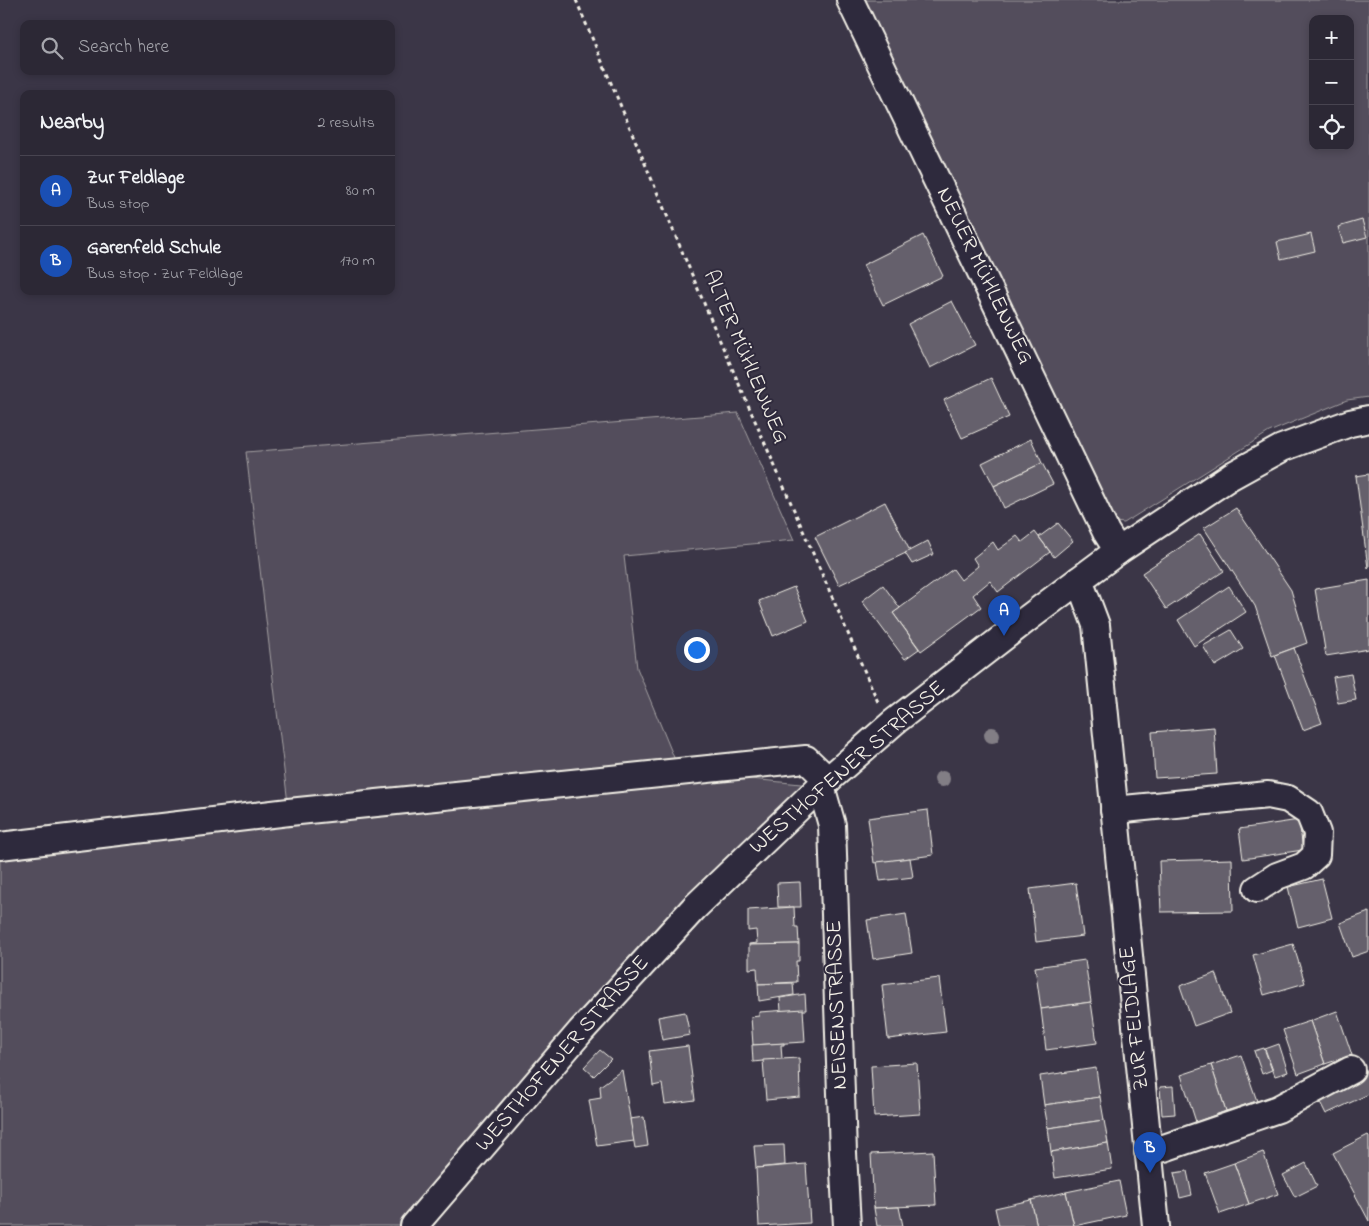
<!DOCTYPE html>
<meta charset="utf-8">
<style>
:root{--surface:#2c2835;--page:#383441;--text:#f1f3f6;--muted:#a6a6ad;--line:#484450;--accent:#ffd166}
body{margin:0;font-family:"Indie Flower",sans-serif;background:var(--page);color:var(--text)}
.controls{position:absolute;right:15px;top:15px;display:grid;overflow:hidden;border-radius:10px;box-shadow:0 2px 8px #0003}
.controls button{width:45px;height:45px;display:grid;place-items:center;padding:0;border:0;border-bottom:1px solid var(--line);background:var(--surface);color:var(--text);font:25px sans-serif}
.you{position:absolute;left:696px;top:649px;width:18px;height:18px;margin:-12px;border:4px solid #fff;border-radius:50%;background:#1a73e8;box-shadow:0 0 0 8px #1a73e833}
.badge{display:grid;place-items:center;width:32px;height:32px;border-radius:50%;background:var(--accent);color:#fff;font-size:16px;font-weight:700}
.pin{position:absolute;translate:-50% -41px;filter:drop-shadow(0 1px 2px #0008)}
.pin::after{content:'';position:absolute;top:26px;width:18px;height:15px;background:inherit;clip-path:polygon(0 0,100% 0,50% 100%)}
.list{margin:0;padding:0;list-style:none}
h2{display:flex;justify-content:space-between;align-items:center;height:65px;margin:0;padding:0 20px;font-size:21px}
h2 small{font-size:16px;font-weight:400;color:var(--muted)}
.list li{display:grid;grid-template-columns:32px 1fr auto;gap:15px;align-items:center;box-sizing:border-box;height:70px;padding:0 20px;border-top:1px solid var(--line)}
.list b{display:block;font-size:19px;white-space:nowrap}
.list p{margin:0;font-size:16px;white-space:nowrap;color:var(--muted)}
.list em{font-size:16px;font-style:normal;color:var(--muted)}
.icon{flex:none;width:28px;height:28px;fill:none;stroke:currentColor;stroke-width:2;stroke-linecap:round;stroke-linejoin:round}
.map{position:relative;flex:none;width:1369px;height:1226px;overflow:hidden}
.search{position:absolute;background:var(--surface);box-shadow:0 2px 8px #0003;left:20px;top:20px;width:375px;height:55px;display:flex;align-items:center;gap:12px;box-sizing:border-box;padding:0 18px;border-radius:10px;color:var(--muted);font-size:19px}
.panel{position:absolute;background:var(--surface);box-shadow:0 2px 8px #0003;left:20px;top:90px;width:375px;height:205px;border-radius:10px}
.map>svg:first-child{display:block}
.green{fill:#534e5c;stroke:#a4a0a2;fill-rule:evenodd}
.building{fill:#65616c;stroke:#f4f1e8}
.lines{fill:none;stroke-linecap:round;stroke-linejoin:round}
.minor-casing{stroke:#f4f1e8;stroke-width:30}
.path{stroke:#f4f1e8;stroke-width:3;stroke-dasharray:4 4;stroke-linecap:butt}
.minor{stroke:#2f2a3d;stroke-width:26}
.tree{fill:#827e85}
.labels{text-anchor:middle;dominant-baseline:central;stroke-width:4;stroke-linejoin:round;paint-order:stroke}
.street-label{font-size:22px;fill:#f4f1e8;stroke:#2f2a3d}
</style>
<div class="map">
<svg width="1369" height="1226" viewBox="0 0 1369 1226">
<rect width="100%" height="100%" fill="#3b3647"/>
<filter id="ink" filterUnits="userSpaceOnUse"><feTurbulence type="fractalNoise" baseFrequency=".02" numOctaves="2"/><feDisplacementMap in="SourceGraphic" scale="10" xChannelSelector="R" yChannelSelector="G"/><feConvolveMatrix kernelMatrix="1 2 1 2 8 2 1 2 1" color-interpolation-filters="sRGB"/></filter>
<g filter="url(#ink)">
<!-- green -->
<g class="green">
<path d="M862,0h507v397l-22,3 -78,32 -145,91 -9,-1zM1313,19h37v127h-37z"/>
<polygon points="738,413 794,540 624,556 637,668 680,772 821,786 414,1226 0,1226 0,846 289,812 246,452"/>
</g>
<!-- building -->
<g class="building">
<polygon points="1362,220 1367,237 1343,243 1338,227"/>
<polygon points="1311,234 1315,251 1281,259 1277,242"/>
<polygon points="923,235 943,276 883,305 863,265"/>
<polygon points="952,301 975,345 930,368 908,324"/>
<polygon points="991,378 1009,417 962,438 944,400"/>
<polygon points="1031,439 1042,463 994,486 982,463"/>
<polygon points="1042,463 1053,484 1004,508 994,486"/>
<polygon points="1369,474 1369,567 1368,568 1356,476"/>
<polygon points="885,502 910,551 839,585 815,537"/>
<polygon points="1236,508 1291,590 1307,643 1272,656 1255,606 1204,528"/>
<polygon points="1058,523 1073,541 1054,557 1039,537"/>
<polygon points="1035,532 1050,552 998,592 990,581 973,595 981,607 921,651 893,613 953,569 961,580 978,566 973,558 993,542 998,550 1017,536 1022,542"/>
<polygon points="1200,534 1224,571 1166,609 1142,573"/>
<polygon points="928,541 934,554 912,564 905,553"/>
<polygon points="1369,580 1369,649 1326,656 1315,589"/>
<polygon points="883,585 900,608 893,613 919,649 905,659 862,601"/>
<polygon points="1229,586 1246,612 1194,646 1178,620"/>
<polygon points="794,587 808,621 773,636 759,601"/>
<polygon points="1231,630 1243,649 1215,666 1203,646"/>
<polygon points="1294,648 1322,723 1303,730 1275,655"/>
<polygon points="1351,674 1356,700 1338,703 1333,677"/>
<polygon points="1214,727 1217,774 1155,778 1152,732"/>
<polygon points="928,810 933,855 874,863 868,818"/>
<polygon points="1299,820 1303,850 1243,859 1239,829"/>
<polygon points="910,858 913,877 880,881 877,862"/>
<polygon points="1232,859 1233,911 1161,912 1159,861"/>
<polygon points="1322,879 1332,918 1298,927 1288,887"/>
<polygon points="800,882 801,907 778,907 777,883"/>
<polygon points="1076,883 1083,936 1036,942 1030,889"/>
<polygon points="794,907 795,927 798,927 799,944 749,945 749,944 757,943 756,930 748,931 748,910"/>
<polygon points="1369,912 1369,951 1352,957 1340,923"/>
<polygon points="906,914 912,953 873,959 867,920"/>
<polygon points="799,944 799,961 796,961 797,982 758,984 757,968 749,969 749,945"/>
<polygon points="1293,944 1305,983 1264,995 1253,955"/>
<polygon points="1085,960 1091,1002 1041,1009 1035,967"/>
<polygon points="1216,973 1230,1013 1194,1026 1180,986"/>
<polygon points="939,978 946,1032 888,1039 882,985"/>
<polygon points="793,983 794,995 759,1001 758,984"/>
<polygon points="805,994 806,1010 781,1011 780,998"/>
<polygon points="1091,1002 1097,1043 1046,1050 1041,1009"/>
<polygon points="803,1009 805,1042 753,1045 751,1017 759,1016 759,1012"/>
<polygon points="1337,1011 1352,1055 1325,1064 1310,1021"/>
<polygon points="685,1012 690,1035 662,1040 658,1017"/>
<polygon points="1310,1021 1325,1064 1298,1074 1283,1030"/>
<polygon points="784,1043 784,1045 781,1045 782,1059 753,1062 752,1045"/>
<polygon points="1279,1044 1288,1072 1275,1076 1265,1049"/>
<polygon points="688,1046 695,1100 665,1104 662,1084 653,1086 649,1051"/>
<polygon points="1264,1048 1272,1070 1262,1074 1254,1051"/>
<polygon points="600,1050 611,1059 594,1076 584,1067"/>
<polygon points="1241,1055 1257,1101 1226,1111 1211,1065"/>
<polygon points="799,1058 800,1097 766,1100 763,1060"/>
<polygon points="917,1063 920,1114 874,1117 871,1066"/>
<polygon points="1211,1065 1226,1111 1196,1122 1181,1075"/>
<polygon points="1096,1068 1100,1097 1044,1105 1040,1076"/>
<polygon points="1369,1069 1369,1094 1326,1114 1316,1094"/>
<polygon points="622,1070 634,1141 597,1146 589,1100 601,1098 600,1086"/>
<polygon points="1173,1086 1175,1114 1162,1115 1160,1087"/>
<polygon points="1100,1097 1104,1120 1048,1128 1044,1105"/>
<polygon points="644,1117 648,1146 635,1148 630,1119"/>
<polygon points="1104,1120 1108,1143 1051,1152 1048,1128"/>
<polygon points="1368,1135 1369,1136 1369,1221 1333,1153"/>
<polygon points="1108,1143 1112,1169 1055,1178 1051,1152"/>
<polygon points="784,1145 785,1165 756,1168 754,1146"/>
<polygon points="933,1151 936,1205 874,1208 871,1154"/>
<polygon points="1263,1152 1278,1194 1249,1204 1234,1163"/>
<polygon points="1234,1163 1249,1204 1220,1214 1205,1173"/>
<polygon points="1306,1163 1317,1186 1295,1197 1283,1175"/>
<polygon points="806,1164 810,1223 759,1226 756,1168"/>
<polygon points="1187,1171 1192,1195 1180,1198 1174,1173"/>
<polygon points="1119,1181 1126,1215 1074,1226 1066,1192"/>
<polygon points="1066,1192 1074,1226 1037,1226 1031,1200"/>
<polygon points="1031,1200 1037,1226 999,1226 995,1208"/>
<polygon points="899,1207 903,1226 877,1226 874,1208"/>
</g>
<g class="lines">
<defs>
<g id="minor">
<polyline points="850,0 1106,532 1118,551"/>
<polyline points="1079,580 1096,625 1156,1226"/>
<polyline points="821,786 832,825 843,1153 847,1226"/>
<polyline points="1114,810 1268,795 1288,799 1309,813 1317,833 1316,855 1304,866 1277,876 1257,889"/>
<polyline points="0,846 289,812 806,759 828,780"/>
<polyline points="1148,1152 1164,1148 1278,1109 1351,1070"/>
<polyline points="414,1226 581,1031 694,908 821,786 894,722 1027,619 1079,580 1118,551 1231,476 1282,448 1350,423 1369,419"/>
</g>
</defs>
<!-- minor casing -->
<use href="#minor" class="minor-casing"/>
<!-- path -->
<polyline class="path" points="576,0 714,327 878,702"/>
<!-- minor -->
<use href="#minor" class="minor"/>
</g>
<!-- trees -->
<g class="tree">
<circle cx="992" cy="735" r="8"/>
<circle cx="942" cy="779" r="8"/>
</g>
</g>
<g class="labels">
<!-- street labels -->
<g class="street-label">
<text transform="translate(984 276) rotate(64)">NEUER MÜHLENWEG</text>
<text transform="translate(745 357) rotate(67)">ALTER MÜHLENWEG</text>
<text transform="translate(848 768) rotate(-41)">WESTHOFENER STRASSE</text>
<text transform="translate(838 1005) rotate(-92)">NEISENSTRASSE</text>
<text transform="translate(1135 1018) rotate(-96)">ZUR FELDLAGE</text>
<text transform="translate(563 1054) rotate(-49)">WESTHOFENER STRASSE</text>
</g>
</g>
</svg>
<div class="controls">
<button>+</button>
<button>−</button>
<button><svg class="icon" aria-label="locate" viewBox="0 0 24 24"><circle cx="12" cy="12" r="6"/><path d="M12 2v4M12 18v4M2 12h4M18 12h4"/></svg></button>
</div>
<div class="you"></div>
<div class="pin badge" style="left:1004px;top:636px;background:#1a4fb4">A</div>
<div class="pin badge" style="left:1150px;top:1173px;background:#1a4fb4">B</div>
<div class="search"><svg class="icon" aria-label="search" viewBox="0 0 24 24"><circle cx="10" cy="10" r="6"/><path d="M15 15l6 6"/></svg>Search here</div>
<section class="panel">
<h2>Nearby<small>2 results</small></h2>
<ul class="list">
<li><span class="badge" style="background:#1a4fb4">A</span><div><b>Zur Feldlage</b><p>Bus stop</p></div><em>80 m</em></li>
<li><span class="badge" style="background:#1a4fb4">B</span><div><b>Garenfeld Schule</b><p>Bus stop · Zur Feldlage</p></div><em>170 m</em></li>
</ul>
</section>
</div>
